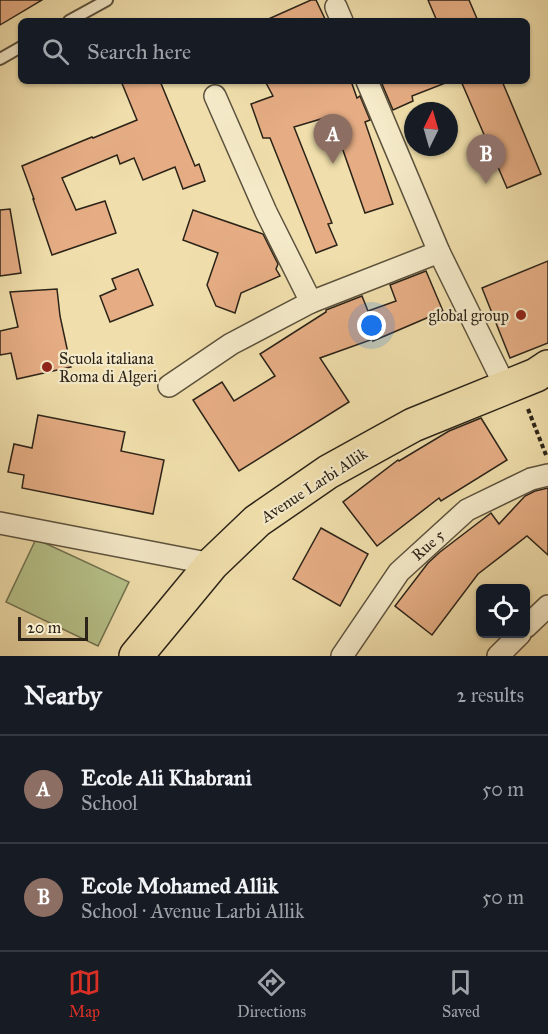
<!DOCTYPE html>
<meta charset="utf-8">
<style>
:root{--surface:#171b24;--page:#20242c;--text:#f1f3f6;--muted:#9ea1a6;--line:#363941;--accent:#d93025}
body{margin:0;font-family:"IM FELL Great Primer",serif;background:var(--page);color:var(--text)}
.controls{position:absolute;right:18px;bottom:18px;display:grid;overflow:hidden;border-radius:9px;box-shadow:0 2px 4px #0004}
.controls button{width:54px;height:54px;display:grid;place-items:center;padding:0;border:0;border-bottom:2px solid var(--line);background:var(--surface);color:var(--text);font:30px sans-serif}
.compass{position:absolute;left:404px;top:102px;width:54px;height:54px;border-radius:50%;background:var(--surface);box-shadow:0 2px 4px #0004;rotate:5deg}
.scale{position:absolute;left:18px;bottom:15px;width:70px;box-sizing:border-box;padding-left:6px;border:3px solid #2b2318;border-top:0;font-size:16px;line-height:21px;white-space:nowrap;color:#2b2318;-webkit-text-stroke:4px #f5eac9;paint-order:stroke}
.you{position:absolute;left:372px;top:326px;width:21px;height:21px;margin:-15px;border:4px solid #fff;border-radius:50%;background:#1a73e8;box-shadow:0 0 0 9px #1a73e833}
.badge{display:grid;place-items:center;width:39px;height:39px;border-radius:50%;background:var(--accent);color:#fff;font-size:20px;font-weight:700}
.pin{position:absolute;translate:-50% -50px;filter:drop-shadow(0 2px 3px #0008)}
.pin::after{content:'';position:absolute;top:32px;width:21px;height:18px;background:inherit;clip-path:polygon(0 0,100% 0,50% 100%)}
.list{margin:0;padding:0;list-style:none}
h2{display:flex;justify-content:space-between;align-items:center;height:78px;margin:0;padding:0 24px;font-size:26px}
h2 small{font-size:20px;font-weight:400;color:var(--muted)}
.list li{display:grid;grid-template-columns:39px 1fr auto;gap:18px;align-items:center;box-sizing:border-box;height:108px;padding:0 24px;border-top:2px solid var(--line)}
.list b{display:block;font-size:22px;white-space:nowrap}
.list p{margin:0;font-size:20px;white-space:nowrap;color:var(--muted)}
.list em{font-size:20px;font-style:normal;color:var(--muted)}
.icon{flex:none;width:33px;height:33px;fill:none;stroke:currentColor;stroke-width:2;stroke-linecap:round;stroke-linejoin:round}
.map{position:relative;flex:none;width:548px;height:656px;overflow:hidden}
.search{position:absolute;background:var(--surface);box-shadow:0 2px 4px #0004;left:18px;right:18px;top:18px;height:66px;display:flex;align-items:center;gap:15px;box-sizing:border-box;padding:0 21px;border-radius:9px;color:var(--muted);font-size:22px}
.sheet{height:294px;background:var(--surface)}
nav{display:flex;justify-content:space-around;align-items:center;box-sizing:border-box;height:84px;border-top:2px solid var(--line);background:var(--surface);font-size:16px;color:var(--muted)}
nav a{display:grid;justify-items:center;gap:3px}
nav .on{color:var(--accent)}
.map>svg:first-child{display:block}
.green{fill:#b7c28a;stroke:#717251;stroke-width:1.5}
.building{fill:#e6ad84;stroke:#2b2318;stroke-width:1.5}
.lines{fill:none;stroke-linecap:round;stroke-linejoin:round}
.lane-casing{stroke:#5c523d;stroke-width:14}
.street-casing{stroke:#5c523d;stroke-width:24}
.primary-casing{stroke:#2b2318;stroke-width:36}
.path{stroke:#2b2318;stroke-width:4;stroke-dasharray:4.5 3;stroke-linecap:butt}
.lane{stroke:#f5eac9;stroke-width:10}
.street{stroke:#f5eac9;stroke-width:21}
.primary{stroke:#f0dfac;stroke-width:33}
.poi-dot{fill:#8f2418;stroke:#f5eac9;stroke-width:2}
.labels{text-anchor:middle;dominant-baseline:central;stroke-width:4.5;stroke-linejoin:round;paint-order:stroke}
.poi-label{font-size:16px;fill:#2b2318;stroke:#f5eac9;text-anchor:end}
.street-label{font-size:16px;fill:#2b2318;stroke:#f5eac9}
</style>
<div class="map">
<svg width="548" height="656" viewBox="0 0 548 656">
<rect width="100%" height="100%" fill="#f0dfac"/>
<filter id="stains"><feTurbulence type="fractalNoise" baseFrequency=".00333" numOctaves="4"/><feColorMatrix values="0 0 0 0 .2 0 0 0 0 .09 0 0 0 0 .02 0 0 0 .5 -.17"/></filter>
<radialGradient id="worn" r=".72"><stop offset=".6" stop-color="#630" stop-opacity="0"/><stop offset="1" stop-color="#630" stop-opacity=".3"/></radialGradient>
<!-- green -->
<polygon class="green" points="36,539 129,582 98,646 6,602"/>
<!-- building -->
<g class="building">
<polygon points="0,0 42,0 0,25"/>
<polygon points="311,0 316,0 326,21 264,21"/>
<polygon points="428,0 469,0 478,21 437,21"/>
<polygon points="121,81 160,81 195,166 199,164 205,181 183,189 175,167 143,180 134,158 120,164 117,155 62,178 76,210 105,201 116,233 52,255 33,199 34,199 22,166 92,137 93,138 137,120"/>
<polygon points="265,81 351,81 357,98 360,96 370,120 365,122 393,204 365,213 331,116 294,127 332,223 328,224 337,245 316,253 270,138 263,138 251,104 273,96"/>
<polygon points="387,81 447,81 448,82 412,96 413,101 393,110 382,84"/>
<polygon points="461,81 502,81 541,174 507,188"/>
<polygon points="10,209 21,273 0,276 0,210"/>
<polygon points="193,210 263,234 278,264 276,269 280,276 241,293 235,313 216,306 207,285 218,253 183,240"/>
<polygon points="548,261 548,343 510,358 482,288"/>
<polygon points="138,269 153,305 110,322 100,296 116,289 112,279"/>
<polygon points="426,271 443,311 373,341 373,339 320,358 349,402 239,471 193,400 222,382 234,401 275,376 260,354 326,312 326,310 362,296 368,311 396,301 390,285"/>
<polygon points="57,289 60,316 71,367 17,379 11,353 0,355 0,331 18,327 10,292"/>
<polygon points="38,415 125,432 121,451 164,460 153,514 22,488 24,475 8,472 14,444 32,448"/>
<polygon points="481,418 507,460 441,501 439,498 377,546 343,502 398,460 399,461 449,431"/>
<polygon points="548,488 548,555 527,536 478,574 432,635 395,606 428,563 440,552 491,513 499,524 525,496 535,491"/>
<polygon points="321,528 368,554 340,606 293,579"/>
</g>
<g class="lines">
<defs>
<g id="lane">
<polyline points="69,21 107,0"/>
<polyline points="0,59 21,47"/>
</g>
<g id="street">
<polyline points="336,7 342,21"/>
<polyline points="367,81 439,252 506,388"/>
<polyline points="215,96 266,212 311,302"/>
<polyline points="169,386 231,344 311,302 439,252"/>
<polyline points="0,523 212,564"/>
<polyline points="526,627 548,606"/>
<polyline points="342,656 399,572 467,510 531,479 548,475"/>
<polyline points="498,656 520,634"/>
</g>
<polyline id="primary" points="136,656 212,564 257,521 328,472 413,425 536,375 548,367"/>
</defs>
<!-- lane casing -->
<use href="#lane" class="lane-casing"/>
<!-- street casing -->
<use href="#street" class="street-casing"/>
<!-- primary casing -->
<use href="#primary" class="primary-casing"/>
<!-- path -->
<polyline class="path" points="528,409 546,455"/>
<!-- lane -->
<use href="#lane" class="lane"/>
<!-- street -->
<use href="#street" class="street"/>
<!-- primary -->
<use href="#primary" class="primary"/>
</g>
<!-- markers -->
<g class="poi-dot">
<circle cx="521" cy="315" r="6"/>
<circle cx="47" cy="367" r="6"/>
</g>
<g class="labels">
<!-- poi labels -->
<g class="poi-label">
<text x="509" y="315">global group</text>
<text x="59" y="358" text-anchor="start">Scuola italiana<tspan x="59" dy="18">Roma di Algeri</tspan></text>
</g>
<!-- street labels -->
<g class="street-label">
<text transform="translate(314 485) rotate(-33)">Avenue Larbi Allik</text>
<text transform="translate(428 545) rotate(-42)">Rue 5</text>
</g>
</g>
<rect width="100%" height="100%" filter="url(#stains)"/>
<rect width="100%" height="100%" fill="url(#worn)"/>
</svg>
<div class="controls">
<button><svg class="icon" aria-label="locate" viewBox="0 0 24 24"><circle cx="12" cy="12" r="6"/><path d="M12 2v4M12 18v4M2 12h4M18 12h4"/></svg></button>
</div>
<svg class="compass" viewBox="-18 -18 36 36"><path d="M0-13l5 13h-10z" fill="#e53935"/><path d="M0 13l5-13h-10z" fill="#9ea1a6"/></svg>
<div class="scale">20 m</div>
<div class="you"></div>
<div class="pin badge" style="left:333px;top:164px;background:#8d6e63">A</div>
<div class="pin badge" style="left:486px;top:184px;background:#8d6e63">B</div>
<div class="search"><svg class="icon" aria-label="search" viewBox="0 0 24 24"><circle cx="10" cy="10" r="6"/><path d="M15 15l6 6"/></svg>Search here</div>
</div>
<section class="sheet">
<h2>Nearby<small>2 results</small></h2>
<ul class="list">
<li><span class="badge" style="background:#8d6e63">A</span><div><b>Ecole Ali Khabrani</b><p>School</p></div><em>50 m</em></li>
<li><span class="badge" style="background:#8d6e63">B</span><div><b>Ecole Mohamed Allik</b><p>School · Avenue Larbi Allik</p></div><em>50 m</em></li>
</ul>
</section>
<nav>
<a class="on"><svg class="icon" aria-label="map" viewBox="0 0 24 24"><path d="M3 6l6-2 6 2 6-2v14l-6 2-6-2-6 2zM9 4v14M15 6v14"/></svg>Map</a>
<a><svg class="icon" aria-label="directions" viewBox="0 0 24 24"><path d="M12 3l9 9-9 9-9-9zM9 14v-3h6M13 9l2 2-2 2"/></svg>Directions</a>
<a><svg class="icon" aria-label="saved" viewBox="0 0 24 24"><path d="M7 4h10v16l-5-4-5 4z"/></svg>Saved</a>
</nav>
